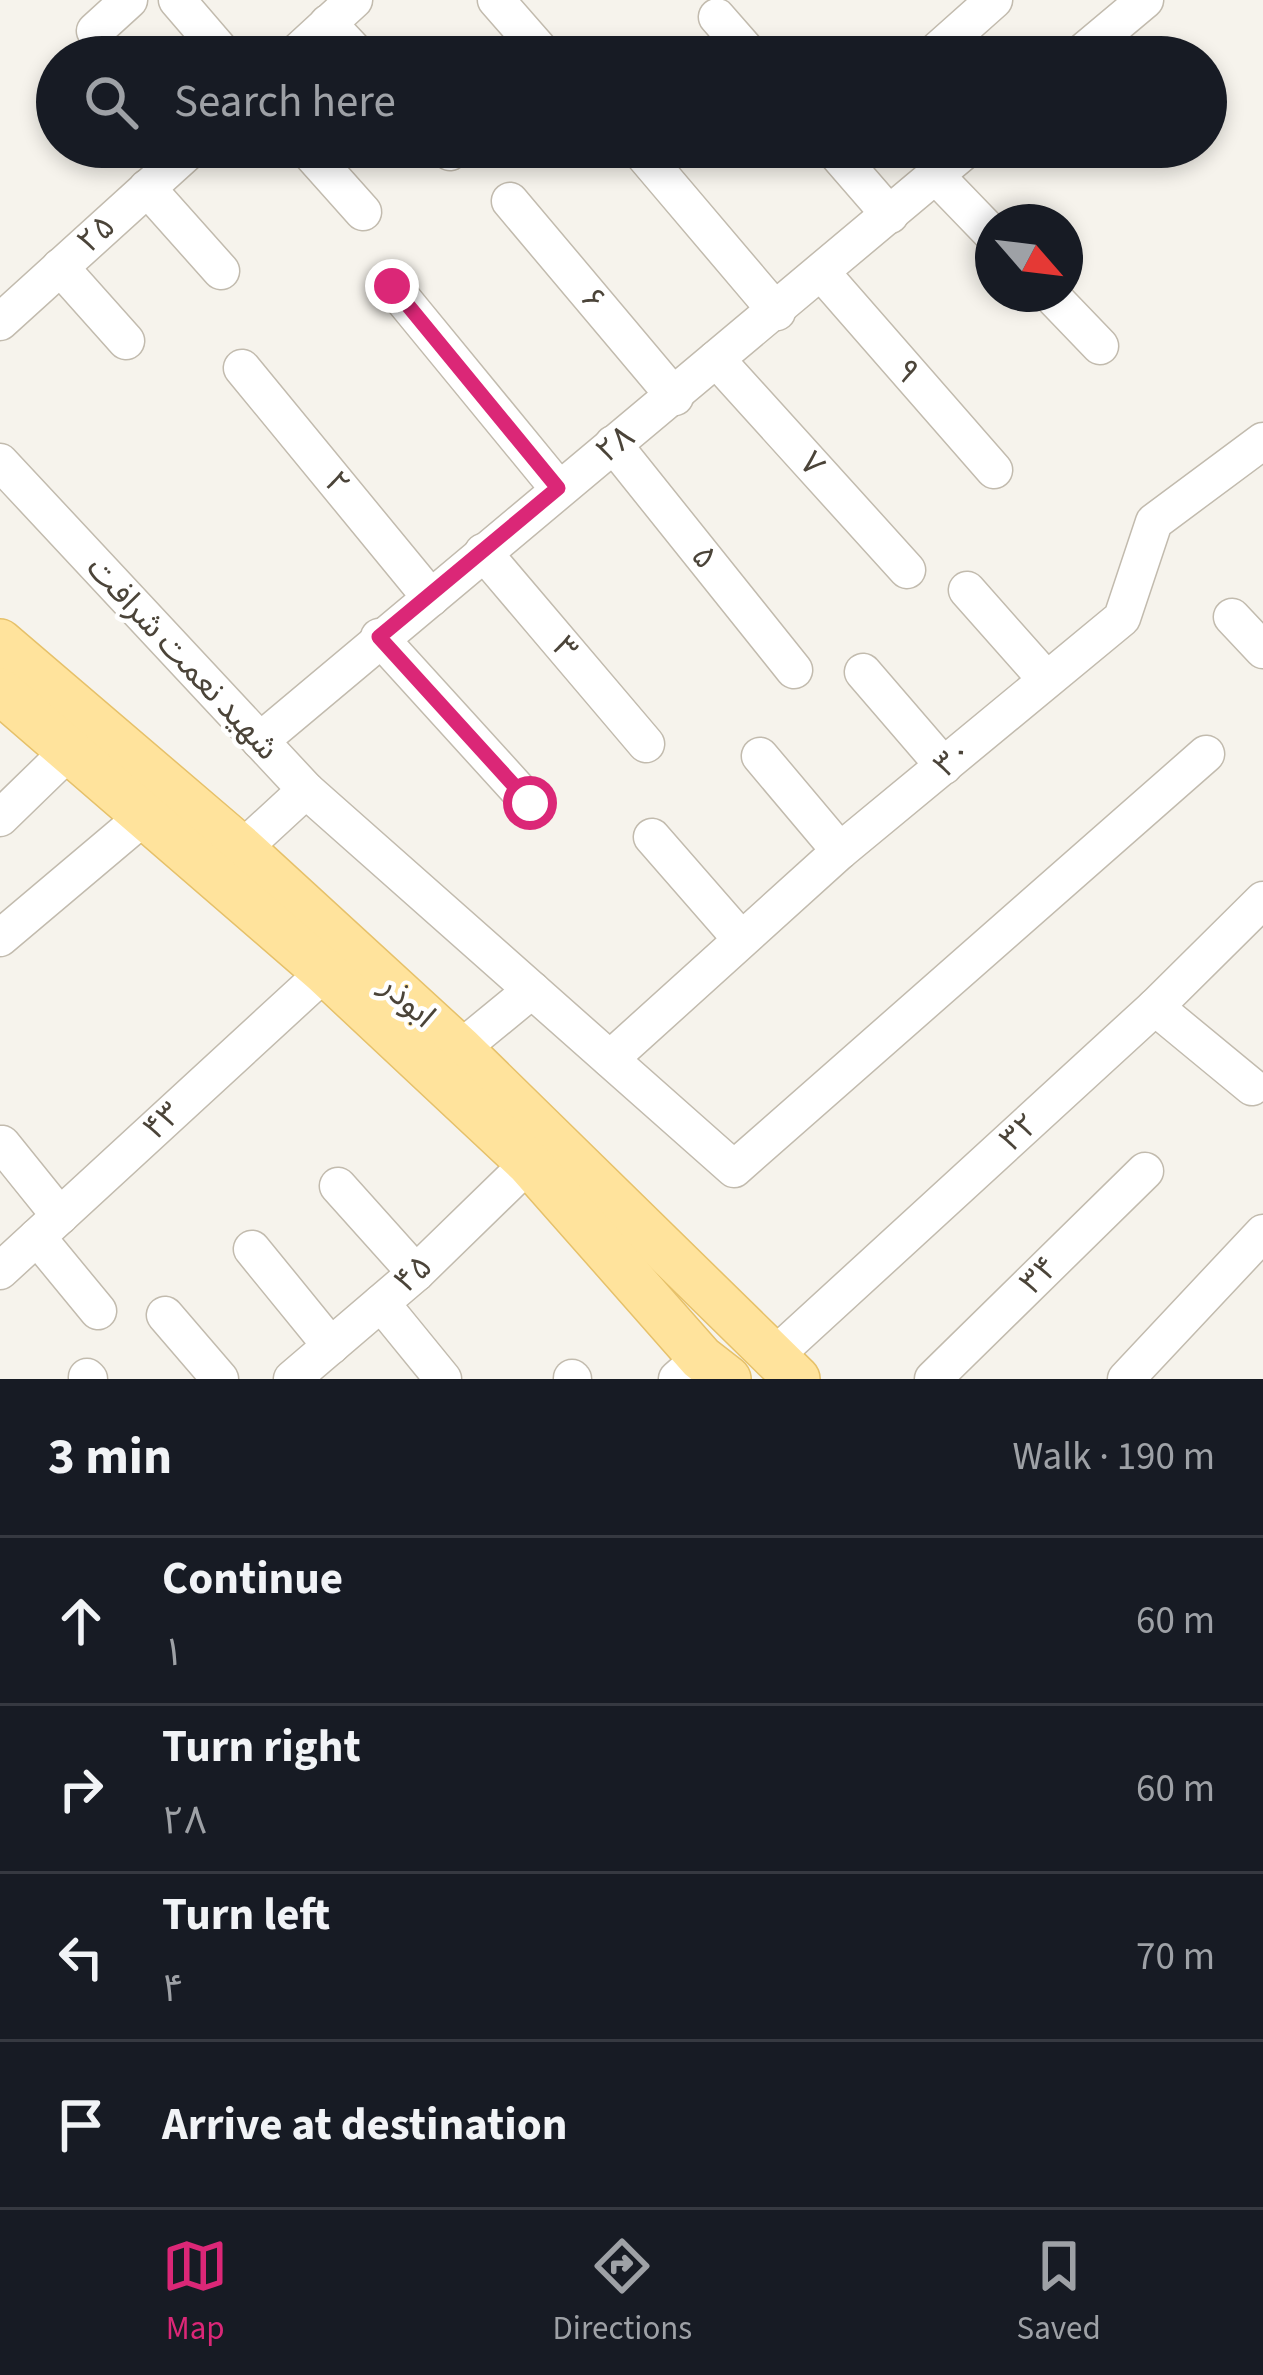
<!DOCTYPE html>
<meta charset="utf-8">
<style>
:root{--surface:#171b24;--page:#242831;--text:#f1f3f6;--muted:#9ea1a6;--line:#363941;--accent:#db2777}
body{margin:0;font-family:"Source Sans 3","Noto Sans Arabic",sans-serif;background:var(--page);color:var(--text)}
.compass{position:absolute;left:975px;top:204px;width:108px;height:108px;border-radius:50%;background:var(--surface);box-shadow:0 6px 18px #0003;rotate:118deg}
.stop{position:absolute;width:36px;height:36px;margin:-27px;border:9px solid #db2777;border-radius:50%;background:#fff}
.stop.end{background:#db2777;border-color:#fff;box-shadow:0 3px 12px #0008}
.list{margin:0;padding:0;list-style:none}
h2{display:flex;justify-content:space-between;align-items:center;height:156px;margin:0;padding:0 48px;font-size:51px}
h2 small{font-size:39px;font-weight:400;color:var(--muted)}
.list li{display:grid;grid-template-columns:78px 1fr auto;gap:36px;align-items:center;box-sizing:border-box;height:168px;padding:0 48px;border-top:3px solid var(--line)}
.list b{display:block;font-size:45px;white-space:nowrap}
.list p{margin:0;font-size:39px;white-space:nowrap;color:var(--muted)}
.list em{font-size:39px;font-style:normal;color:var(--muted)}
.icon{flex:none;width:66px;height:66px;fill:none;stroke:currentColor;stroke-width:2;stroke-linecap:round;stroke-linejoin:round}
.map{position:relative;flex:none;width:1263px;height:1379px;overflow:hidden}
.search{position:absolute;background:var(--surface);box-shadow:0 6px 18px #0003;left:36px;right:36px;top:36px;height:132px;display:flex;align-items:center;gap:30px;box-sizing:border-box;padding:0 42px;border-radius:66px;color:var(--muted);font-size:45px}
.sheet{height:828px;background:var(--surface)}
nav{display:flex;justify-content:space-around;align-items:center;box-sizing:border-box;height:168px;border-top:3px solid var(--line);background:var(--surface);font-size:33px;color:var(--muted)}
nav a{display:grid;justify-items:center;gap:6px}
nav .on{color:var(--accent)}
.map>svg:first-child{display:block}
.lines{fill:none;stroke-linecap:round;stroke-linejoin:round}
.minor-casing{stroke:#c2bbae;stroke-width:39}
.major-casing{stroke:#e6c16a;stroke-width:48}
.minor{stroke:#fff;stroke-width:36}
.major{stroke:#ffe39c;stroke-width:45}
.route{stroke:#db2777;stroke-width:15}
.labels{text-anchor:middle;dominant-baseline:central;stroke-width:9;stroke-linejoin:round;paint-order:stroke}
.street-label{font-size:33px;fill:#4b4439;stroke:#fff}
</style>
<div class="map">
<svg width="1263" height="1379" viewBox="0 0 1263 1379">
<rect width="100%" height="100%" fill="#f6f3ec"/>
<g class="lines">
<defs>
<g id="minor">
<polyline points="177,0 226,57"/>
<polyline points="496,0 546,57"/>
<polyline points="717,17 752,57"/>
<polyline points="328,23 360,57"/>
<polyline points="95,31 129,0"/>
<polyline points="292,57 354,0"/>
<polyline points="930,57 994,0"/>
<polyline points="1077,57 1145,0"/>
<polyline points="305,147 363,212"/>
<polyline points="444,147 450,152"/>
<polyline points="637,147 777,312"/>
<polyline points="831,147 890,215"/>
<polyline points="936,176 993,235"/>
<polyline points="147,188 221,271"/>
<polyline points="510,201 675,397"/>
<polyline points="60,267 126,341"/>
<polyline points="821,272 994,470"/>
<polyline points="393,287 558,488"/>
<polyline points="1050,294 1100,346"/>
<polyline points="0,322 193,147"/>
<polyline points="716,359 907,570"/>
<polyline points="242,368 431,598"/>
<polyline points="613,444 794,670"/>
<polyline points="0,462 306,790 734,1169 1206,754"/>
<polyline points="483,552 646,744"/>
<polyline points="967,590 1045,678"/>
<polyline points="1232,617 1263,650"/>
<polyline points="379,637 530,803"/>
<polyline points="863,672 944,766"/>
<polyline points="260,741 969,147"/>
<polyline points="760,756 840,851"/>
<polyline points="0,818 70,750"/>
<polyline points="652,837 741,939"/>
<polyline points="242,849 306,790"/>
<polyline points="0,938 147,814"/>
<polyline points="1155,1007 1252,1087"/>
<polyline points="460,1049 532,990"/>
<polyline points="610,1059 840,851 1122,618 1154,522 1263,441"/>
<polyline points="2,1144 60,1216"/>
<polyline points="338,1186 416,1273"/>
<polyline points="37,1237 98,1311"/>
<polyline points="252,1249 331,1346"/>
<polyline points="0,1271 325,972"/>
<polyline points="381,1303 443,1379"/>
<polyline points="165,1315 220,1379"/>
<polyline points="771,1359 1155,1007 1263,900"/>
<polyline points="87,1377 89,1379"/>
<polyline points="572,1378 573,1379"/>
<polyline points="292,1379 416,1273 529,1163"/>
<polyline points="677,1379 701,1358"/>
<polyline points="933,1379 1145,1171"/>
<polyline points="1126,1379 1263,1233"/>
</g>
<g id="major">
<polyline points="0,642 242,849 460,1049 797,1379"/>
<polyline points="0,691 325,972 529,1163 701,1358 728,1379"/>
</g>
</defs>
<!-- minor casing -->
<use href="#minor" class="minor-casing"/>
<!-- major casing -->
<use href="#major" class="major-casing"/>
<!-- minor -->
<use href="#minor" class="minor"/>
<!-- major -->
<use href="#major" class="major"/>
</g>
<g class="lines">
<!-- route -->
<polyline class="route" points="392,286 558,488 379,637 530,803"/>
</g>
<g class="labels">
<!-- street labels -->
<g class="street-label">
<text transform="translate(96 234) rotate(-42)">۲۵</text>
<text transform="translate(593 299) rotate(50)">۶</text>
<text transform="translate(907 371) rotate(49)">۹</text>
<text transform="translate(615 444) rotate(-38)">۲۸</text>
<text transform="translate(812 464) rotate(48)">۷</text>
<text transform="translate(337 483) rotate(50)">۲</text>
<text transform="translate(704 557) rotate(51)">۵</text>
<text transform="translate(565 648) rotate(50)">۳</text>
<text transform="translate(183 658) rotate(47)">شهید نعمت شرافت</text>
<text transform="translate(953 758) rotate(-41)">۳۰</text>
<text transform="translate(408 1001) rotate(42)">ابوذر</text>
<text transform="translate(162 1121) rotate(-43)">۴۳</text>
<text transform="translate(1019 1132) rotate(-42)">۳۲</text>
<text transform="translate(413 1274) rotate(-42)">۴۵</text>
<text transform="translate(1039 1275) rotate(-44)">۳۴</text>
</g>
</g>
</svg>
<svg class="compass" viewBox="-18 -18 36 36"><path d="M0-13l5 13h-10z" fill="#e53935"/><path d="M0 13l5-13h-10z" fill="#9ea1a6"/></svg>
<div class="stop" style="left:530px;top:803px"></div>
<div class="stop end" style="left:392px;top:286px"></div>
<div class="search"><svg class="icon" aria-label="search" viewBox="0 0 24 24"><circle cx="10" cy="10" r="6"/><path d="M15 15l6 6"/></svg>Search here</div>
</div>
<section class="sheet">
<h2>3 min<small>Walk · 190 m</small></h2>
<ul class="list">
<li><svg class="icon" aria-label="ahead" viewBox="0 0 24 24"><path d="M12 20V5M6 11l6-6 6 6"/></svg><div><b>Continue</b><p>۱</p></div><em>60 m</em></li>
<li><svg class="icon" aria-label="right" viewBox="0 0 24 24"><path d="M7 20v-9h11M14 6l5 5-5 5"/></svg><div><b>Turn right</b><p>۲۸</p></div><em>60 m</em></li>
<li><svg class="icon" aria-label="left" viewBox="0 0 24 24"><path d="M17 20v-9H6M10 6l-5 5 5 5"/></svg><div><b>Turn left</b><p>۴</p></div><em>70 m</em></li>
<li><svg class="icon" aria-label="arrive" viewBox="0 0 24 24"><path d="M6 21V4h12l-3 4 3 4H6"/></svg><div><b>Arrive at destination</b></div></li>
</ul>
</section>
<nav>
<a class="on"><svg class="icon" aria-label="map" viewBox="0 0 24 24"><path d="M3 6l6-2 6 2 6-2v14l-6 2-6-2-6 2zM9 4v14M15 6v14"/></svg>Map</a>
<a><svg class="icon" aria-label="directions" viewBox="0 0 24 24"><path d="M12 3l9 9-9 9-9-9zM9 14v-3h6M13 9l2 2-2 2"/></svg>Directions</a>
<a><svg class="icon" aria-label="saved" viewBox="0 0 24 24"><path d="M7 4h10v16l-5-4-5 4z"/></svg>Saved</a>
</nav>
